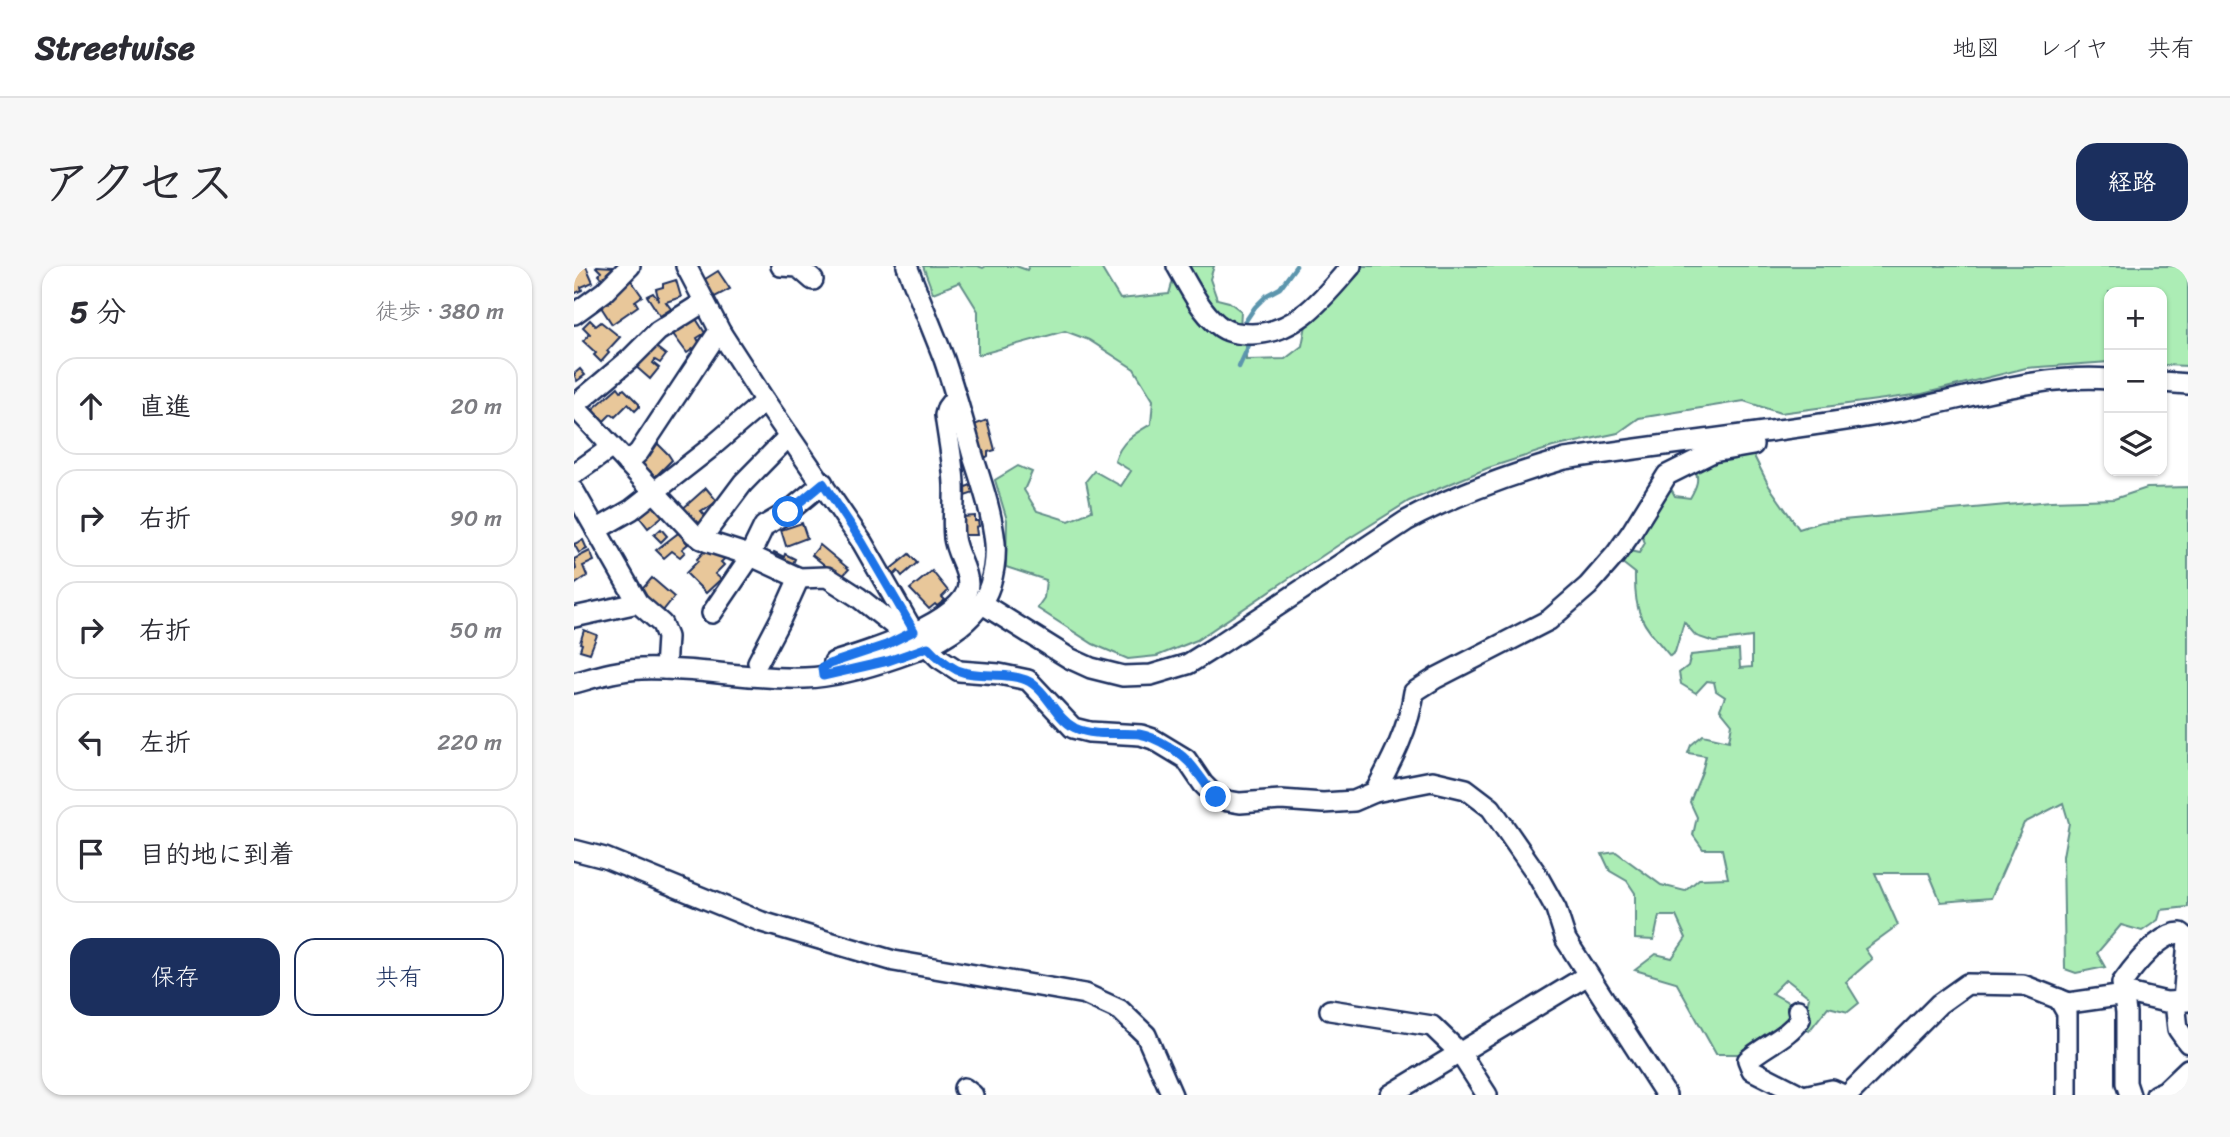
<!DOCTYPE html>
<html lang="ja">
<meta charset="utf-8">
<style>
:root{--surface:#fff;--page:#f7f7f7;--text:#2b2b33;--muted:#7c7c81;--line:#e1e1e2;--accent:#1b2f5e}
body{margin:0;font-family:Sriracha,"Klee One",sans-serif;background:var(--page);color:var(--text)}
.controls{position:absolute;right:21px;top:21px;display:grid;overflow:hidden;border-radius:14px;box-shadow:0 2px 5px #0004}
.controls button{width:63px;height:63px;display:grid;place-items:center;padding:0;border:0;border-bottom:2px solid var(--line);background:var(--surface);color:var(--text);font:35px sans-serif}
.stop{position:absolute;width:21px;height:21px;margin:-16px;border:5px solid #1a73e8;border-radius:50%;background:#fff}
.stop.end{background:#1a73e8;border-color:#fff;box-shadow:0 2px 7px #0008}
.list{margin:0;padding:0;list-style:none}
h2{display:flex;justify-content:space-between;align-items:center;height:91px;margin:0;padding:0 28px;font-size:30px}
h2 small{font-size:23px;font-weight:400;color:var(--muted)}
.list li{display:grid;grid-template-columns:46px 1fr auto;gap:21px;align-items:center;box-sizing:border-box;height:98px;margin:0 14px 14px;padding:0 14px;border:2px solid var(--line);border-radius:21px}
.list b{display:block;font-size:26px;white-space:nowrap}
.list em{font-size:23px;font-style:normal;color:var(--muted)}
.actions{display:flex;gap:14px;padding:21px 28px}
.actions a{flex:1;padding:16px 0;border:2px solid var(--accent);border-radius:21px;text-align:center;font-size:24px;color:var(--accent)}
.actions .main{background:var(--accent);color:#fff}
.icon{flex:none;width:38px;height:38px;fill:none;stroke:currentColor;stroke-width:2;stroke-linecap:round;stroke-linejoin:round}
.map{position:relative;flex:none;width:1614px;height:829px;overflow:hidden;border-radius:21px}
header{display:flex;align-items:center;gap:42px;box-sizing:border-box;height:98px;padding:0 35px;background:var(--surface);border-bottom:2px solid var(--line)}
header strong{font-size:33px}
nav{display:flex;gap:38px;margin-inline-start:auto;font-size:24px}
.intro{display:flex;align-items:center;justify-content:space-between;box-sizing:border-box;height:168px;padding:0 42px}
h1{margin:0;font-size:49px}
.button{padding:18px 32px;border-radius:21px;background:var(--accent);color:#fff;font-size:24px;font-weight:700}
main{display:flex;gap:42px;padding:0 42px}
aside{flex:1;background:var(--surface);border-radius:21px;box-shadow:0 2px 5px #0004}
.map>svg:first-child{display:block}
.green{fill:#acedb5;stroke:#648e8a;stroke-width:2}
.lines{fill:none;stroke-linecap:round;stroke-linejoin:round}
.stream{stroke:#5c95ad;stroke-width:4.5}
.building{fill:#e8c79a;stroke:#1b2f5e;stroke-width:2}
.minor-casing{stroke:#1b2f5e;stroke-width:24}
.minor{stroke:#fff;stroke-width:19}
.route{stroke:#1a73e8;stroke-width:9}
</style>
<header>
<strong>Streetwise</strong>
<nav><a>地図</a><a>レイヤ</a><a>共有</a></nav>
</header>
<div class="intro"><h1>アクセス</h1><a class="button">経路</a></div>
<main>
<aside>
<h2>5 分<small>徒歩 · 380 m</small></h2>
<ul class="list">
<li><svg class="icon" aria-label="ahead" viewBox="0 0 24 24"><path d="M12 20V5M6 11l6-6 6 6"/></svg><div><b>直進</b></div><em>20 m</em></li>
<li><svg class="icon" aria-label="right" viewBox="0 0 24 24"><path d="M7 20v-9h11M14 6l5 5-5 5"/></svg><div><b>右折</b></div><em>90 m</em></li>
<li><svg class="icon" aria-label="right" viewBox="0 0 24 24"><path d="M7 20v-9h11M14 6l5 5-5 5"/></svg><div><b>右折</b></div><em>50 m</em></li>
<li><svg class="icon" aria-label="left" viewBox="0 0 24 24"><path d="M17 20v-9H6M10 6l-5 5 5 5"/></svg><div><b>左折</b></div><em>220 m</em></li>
<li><svg class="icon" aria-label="arrive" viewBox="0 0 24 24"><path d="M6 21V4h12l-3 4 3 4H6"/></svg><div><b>目的地に到着</b></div></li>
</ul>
<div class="actions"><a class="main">保存</a><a>共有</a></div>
</aside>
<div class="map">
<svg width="1614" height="829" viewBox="0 0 1614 829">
<rect width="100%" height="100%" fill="#fff"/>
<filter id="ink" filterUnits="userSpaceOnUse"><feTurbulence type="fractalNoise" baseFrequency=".0143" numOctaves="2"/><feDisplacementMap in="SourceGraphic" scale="14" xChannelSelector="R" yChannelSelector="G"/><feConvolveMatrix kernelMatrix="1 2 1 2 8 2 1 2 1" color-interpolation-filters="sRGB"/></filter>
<g filter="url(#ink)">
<!-- green -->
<g class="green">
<path d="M349,0h55l5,2 3,-2h30l11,4 2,-4h71l20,33 49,-5 6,-21 71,66v21l39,-1 17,-13 4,-21 16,-13 38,-46h828v100l-26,-1v-73h-53v70l-83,6 -104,26 -142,19 -36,-12 -105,17 -21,15 -65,14 -65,21 -79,33 -72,45 -140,94 -40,16 -29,3 -35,-15 -56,-36 7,-10 2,-18 -40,-13 1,-47 -12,-40 23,-14 14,6 -8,18 13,21 32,10 23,-10 -6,-30 8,-10 27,15 10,-15 -16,-10c6,-20 19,-27 36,-37l2,-24 -19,-31 -45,-29 -24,-9 -87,24v-44l-18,-29 -27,11z"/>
<polygon points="609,0 640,0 636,13 643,33 655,36 667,45 666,63 649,59"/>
<path d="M1179,188l16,32 30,43 22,-7 230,-21 63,-2 33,-11 41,-1v420l-27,3 -3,10 -16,11 -21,-6 -24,28 8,14 -29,6 -11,-4 -2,-113 6,-33 -6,-20 -39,20 -33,75 -50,4 -12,-29h-54l23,52 -33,24 7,10 -26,23 13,21 -11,9 -20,-5 -19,24 -7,-2 7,-32 -23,-18 -14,14 21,12 2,12 -49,37h-30l-40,-72 -41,-12 21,-16 16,4 14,-20 -10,-22h-17l-5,24 -19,-1v-46l-8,-12 -17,-10 -8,-17 14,-2 45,33 24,6 14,-12 29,-1 -6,-29h-19l-10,-14 4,-18 -7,-15 12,-30 4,-16 -18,-3 3,-8 12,-10 26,6 3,-17 -12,-15 5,-12 -9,-6 -2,-9 -7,-1 -11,12 -15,-9 -2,-11 9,-7 3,-11 48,-5 1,18 12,-1v-30l-38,5 -18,-6 -12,-14 -9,30 -5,4c-27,-32 -36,-39 -35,-83l-14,-11 4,-12 14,3 6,-10 -6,-15 29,-45 7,13 15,2c7,-12 10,-19 4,-32l22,-10z"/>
</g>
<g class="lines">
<!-- stream -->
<g class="stream">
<polyline points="670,62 669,59 681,41 693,29 706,22 722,0"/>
<polyline points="665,101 675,79 673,73"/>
</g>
</g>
<!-- building -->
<g class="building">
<polygon points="0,0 12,0 19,16 7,21 8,24 0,28"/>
<polygon points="23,0 40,1 33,7 36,13 32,17 25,9 27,6 22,1"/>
<polygon points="144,5 156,23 139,32 128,15"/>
<polygon points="54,10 68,30 61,35 64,40 38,58 25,38"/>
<polygon points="102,14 107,31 92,36 97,43 86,50 73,30 79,27 85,35 82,23 89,21 89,18"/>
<polygon points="119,48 131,67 123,72 126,78 113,87 96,64"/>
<polygon points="16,54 22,60 27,56 46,71 33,85 35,87 27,96 20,89 22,87 9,75 16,68 9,61"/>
<polygon points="78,78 92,89 86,97 81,94 79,97 85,102 76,113 60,99"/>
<polygon points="6,103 11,109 3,115 0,108"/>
<polygon points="44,121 47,125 50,123 65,138 65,141 61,145 54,138 41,151 37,148 30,155 19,143"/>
<polygon points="413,154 421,184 414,186 414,190 411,192 400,159"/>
<polygon points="82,176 94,188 98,194 81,211 78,207 73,211 65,194"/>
<polygon points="397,219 400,227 388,231 386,223"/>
<polygon points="132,222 143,235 131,244 130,243 127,245 135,254 124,266 106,245"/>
<polygon points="79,235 90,249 74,262 63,248"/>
<polygon points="401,250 401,255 404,255 405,260 402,261 403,269 388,269 386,263 389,262 388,251"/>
<polygon points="228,257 233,272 212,280 207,264"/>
<polygon points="87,263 93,270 87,276 80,269"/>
<polygon points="107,265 111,270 109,272 114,278 108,283 111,286 106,291 98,285 90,292 82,284"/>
<polygon points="9,274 13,283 5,287 0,278"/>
<polygon points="246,279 275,303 267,312 238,289"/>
<polygon points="133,282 156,288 147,296 150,299 141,308 147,313 132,327 112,307 124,295 123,293"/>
<polygon points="16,285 20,295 9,300 13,310 0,319 0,304 2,303 0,293"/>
<polygon points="200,286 210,291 211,288 221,293 217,302 197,292"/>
<polygon points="335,288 343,297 328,310 324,305 319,310 314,305"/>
<polygon points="358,305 374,325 368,331 371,334 363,340 361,338 355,343 336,323"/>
<polygon points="78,312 100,331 88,346 64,328"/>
<polygon points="10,364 23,369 16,387 6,384 8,378 6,377"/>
</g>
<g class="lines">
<defs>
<g id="minor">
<polyline points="112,0 147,67 191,135 288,276 339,365"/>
<polyline points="207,0 224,1 239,14"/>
<path d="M603,0c11,19 23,44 40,58 10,9 22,10 35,10 45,-1 72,-37 99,-68"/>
<polyline points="0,48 30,26 56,0"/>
<polyline points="1588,116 1614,118"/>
<polyline points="0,140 120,268 134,276 175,289 225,312 253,311 284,331 332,369"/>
<polyline points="0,140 56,93 84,65 130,36"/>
<polyline points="53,197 65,186 141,71 147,67"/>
<polyline points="0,208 38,181"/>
<polyline points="0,225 64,337 88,358 93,371 91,403"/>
<polyline points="22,264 57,244 135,183 191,135"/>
<polyline points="127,273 169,217 215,170"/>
<path d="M407,337l88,55 22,10 32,8 28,-1 37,-11 32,-20 186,-123c50,-27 104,-46 159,-62 111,-17 225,-28 336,-48 69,-13 137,-37 208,-32"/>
<polyline points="138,347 172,297 190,260 214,246 249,217"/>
<polyline points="0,351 64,337"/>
<polyline points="354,381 365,392 385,405 425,408 454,414 499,462 515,466 567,469 579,473 612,493 629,518 642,531 654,535 666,537 707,534 749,537 780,535 801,526 858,515 892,523 917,542 962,607 982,643 992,674 1092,829"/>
<polyline points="184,396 207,352 225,312"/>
<path d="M260,396c30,-9 134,-41 134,-78 0,-15 -12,-30 -14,-46 -2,-18 1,-36 0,-54 -1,-23 -6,-46 -9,-69l2,-7 9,-12"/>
<path d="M0,417c22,-6 44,-13 67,-14 55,-2 109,11 164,9 31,-1 64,-11 93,-21 36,-12 79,-32 92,-72 4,-13 6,-29 5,-42 -3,-30 -13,-59 -22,-87 -9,-32 -18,-65 -29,-97 -12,-31 -25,-62 -37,-93"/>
<path d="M801,526c17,-32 34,-64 39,-100l22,-14 113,-58 39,-34 28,-32 15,-21 36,-58 46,-23 40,-7"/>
<polyline points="0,584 31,592 188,656 320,695 511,728 546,744 572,769 598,829"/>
<polyline points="1485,733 1493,747 1493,829"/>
<polyline points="1609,735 1614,674"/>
<polyline points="1601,736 1604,763 1614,777"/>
<polyline points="756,744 858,760 886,787 913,829"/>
<path d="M1224,744l2,9c-12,18 -35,26 -52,41l4,10 49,25"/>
<polyline points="390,822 399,829"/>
<polyline points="816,829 1014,709"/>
<polyline points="1234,829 1258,824 1269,829"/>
<polyline points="1274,829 1365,738 1393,718 1449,719 1495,737 1558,728 1592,736 1614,735"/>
<path d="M1556,829l-4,-12v-70l-4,-30c12,-17 38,-50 59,-50l7,6"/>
<polyline points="1582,829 1591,825 1614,803"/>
</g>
</defs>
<!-- minor casing -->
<use href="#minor" class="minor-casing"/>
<!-- minor -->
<use href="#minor" class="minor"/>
</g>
</g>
<g class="lines" filter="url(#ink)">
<!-- route -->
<path class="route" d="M214,246l35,-29 39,59 52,89 -28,14 -57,19 -7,4 1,8 65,-15 40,-14c8,9 18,17 29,23 21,9 47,1 69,10 21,9 29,38 49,48 20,9 43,4 64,6 18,3 43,19 54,33 8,10 14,20 23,30"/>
</g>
</svg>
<div class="controls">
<button>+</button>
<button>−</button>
<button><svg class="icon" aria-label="layers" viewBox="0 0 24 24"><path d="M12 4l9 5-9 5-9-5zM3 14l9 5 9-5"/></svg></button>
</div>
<div class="stop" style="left:214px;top:246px"></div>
<div class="stop end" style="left:642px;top:531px"></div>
</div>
</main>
